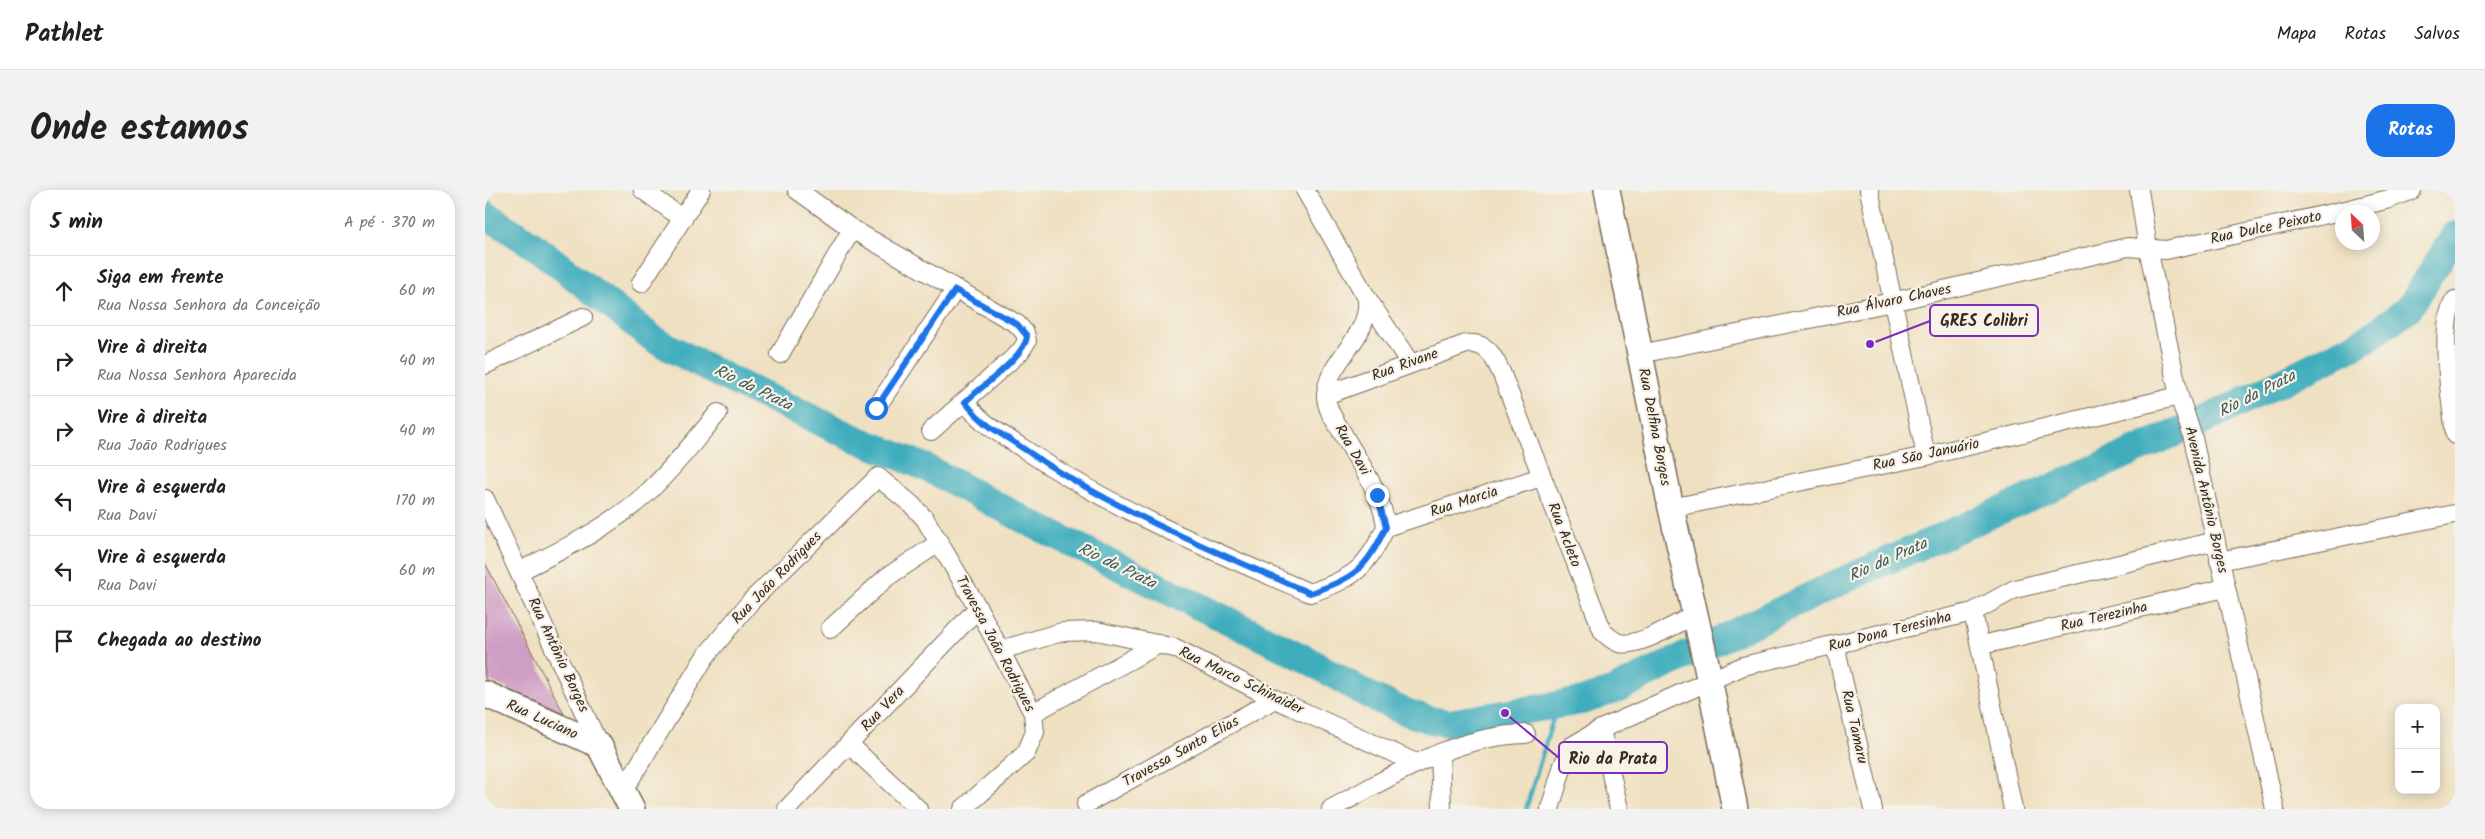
<!DOCTYPE html>
<html lang="pt">
<meta charset="utf-8">
<style>
:root{--surface:#fff;--page:#f2f2f2;--text:#222;--muted:#767676;--line:#e0e0e0;--accent:#1a73e8}
body{margin:0;font-family:Kalam,sans-serif;background:var(--page);color:var(--text)}
.controls{position:absolute;right:15px;bottom:15px;display:grid;overflow:hidden;border-radius:10px;box-shadow:0 2px 12px #0003}
.controls button{width:45px;height:45px;display:grid;place-items:center;padding:0;border:0;border-bottom:1px solid var(--line);background:var(--surface);color:var(--text);font:25px sans-serif}
.compass{position:absolute;left:1850px;top:15px;width:45px;height:45px;border-radius:50%;background:var(--surface);box-shadow:0 2px 12px #0003;rotate:335deg}
.stop{position:absolute;width:15px;height:15px;margin:-11px;border:4px solid #1a73e8;border-radius:50%;background:#fff}
.stop.end{background:#1a73e8;border-color:#fff;box-shadow:0 1px 5px #0008}
.list{margin:0;padding:0;list-style:none}
h2{display:flex;justify-content:space-between;align-items:center;height:65px;margin:0;padding:0 20px;font-size:21px}
h2 small{font-size:16px;font-weight:400;color:var(--muted)}
.list li{display:grid;grid-template-columns:32px 1fr auto;gap:15px;align-items:center;box-sizing:border-box;height:70px;padding:0 20px;border-top:1px solid var(--line)}
.list b{display:block;font-size:19px;white-space:nowrap}
.list p{margin:0;font-size:16px;white-space:nowrap;color:var(--muted)}
.list em{font-size:16px;font-style:normal;color:var(--muted)}
.icon{flex:none;width:28px;height:28px;fill:none;stroke:currentColor;stroke-width:2;stroke-linecap:round;stroke-linejoin:round}
.map{position:relative;flex:none;width:1970px;height:619px;overflow:hidden;border-radius:20px}
header{display:flex;align-items:center;gap:30px;box-sizing:border-box;height:70px;padding:0 25px;background:var(--surface);border-bottom:1px solid var(--line)}
header strong{font-size:24px}
nav{display:flex;gap:28px;margin-inline-start:auto;font-size:18px}
.intro{display:flex;align-items:center;justify-content:space-between;box-sizing:border-box;height:120px;padding:0 30px}
h1{margin:0;font-size:35px}
.button{padding:12px 22px;border-radius:20px;background:var(--accent);color:#fff;font-size:18px;font-weight:700}
main{display:flex;gap:30px;padding:0 30px}
aside{flex:1;background:var(--surface);border-radius:20px;box-shadow:0 2px 12px #0003}
.map>svg:first-child{display:block}
.lines{fill:none;stroke-linecap:round;stroke-linejoin:round}
.stream{stroke:#40adbd;stroke-width:4.5}
.river{stroke:#40adbd;stroke-width:28}
.building{fill:#cf9ec4}
.street-casing{stroke:#7a6a57;stroke-width:20}
.secondary-casing{stroke:#7a6a57;stroke-width:28}
.street{stroke:#fff;stroke-width:18}
.secondary{stroke:#fff;stroke-width:25}
.route{stroke:#1a73e8;stroke-width:6}
.labels{text-anchor:middle;dominant-baseline:central;stroke-width:4.5;stroke-linejoin:round;paint-order:stroke}
.street-label{font-size:15px;fill:#3b2a1e;stroke:#f7f3e8}
.water-label{font-size:16px;font-style:italic;fill:#3d5856;stroke:#f7f3e8}
.leader{fill:none;stroke:#7b2cbf;stroke-width:2}
.callout-dot{fill:#7b2cbf;stroke:#f7f3e8;stroke-width:2}
.callout{fill:#f7f3e8;stroke:#7b2cbf;stroke-width:2}
.callout-label{font-size:16px;text-anchor:middle;font-weight:bold;fill:#3b2a1e}
</style>
<header>
<strong>Pathlet</strong>
<nav><a>Mapa</a><a>Rotas</a><a>Salvos</a></nav>
</header>
<div class="intro"><h1>Onde estamos</h1><a class="button">Rotas</a></div>
<main>
<aside>
<h2>5 min<small>A pé · 370 m</small></h2>
<ul class="list">
<li><svg class="icon" aria-label="ahead" viewBox="0 0 24 24"><path d="M12 20V5M6 11l6-6 6 6"/></svg><div><b>Siga em frente</b><p>Rua Nossa Senhora da Conceição</p></div><em>60 m</em></li>
<li><svg class="icon" aria-label="right" viewBox="0 0 24 24"><path d="M7 20v-9h11M14 6l5 5-5 5"/></svg><div><b>Vire à direita</b><p>Rua Nossa Senhora Aparecida</p></div><em>40 m</em></li>
<li><svg class="icon" aria-label="right" viewBox="0 0 24 24"><path d="M7 20v-9h11M14 6l5 5-5 5"/></svg><div><b>Vire à direita</b><p>Rua Joāo Rodrigues</p></div><em>40 m</em></li>
<li><svg class="icon" aria-label="left" viewBox="0 0 24 24"><path d="M17 20v-9H6M10 6l-5 5 5 5"/></svg><div><b>Vire à esquerda</b><p>Rua Davi</p></div><em>170 m</em></li>
<li><svg class="icon" aria-label="left" viewBox="0 0 24 24"><path d="M17 20v-9H6M10 6l-5 5 5 5"/></svg><div><b>Vire à esquerda</b><p>Rua Davi</p></div><em>60 m</em></li>
<li><svg class="icon" aria-label="arrive" viewBox="0 0 24 24"><path d="M6 21V4h12l-3 4 3 4H6"/></svg><div><b>Chegada ao destino</b></div></li>
</ul>
</aside>
<div class="map">
<svg width="1970" height="619" viewBox="0 0 1970 619">
<rect width="100%" height="100%" fill="#f7f3e8"/>
<filter id="ink" filterUnits="userSpaceOnUse"><feTurbulence type="fractalNoise" baseFrequency=".02" numOctaves="2"/><feDisplacementMap in="SourceGraphic" scale="10" xChannelSelector="R" yChannelSelector="G"/><feConvolveMatrix kernelMatrix="1 2 1 2 8 2 1 2 1" color-interpolation-filters="sRGB"/></filter>
<filter id="wash" filterUnits="userSpaceOnUse"><feTurbulence type="fractalNoise" baseFrequency=".0096" numOctaves="4" result="noise"/><feDisplacementMap in="SourceGraphic" scale="20" xChannelSelector="R" yChannelSelector="G"/><feGaussianBlur stdDeviation="1.12" result="paint"/><feColorMatrix in="noise" values="0 0 0 0 0 0 0 0 0 0 0 0 0 0 0 0 0 1.4 0 .05"/><feComposite in="paint" operator="in"/></filter>
<g filter="url(#wash)">
<rect width="100%" height="100%" fill="#efe0c1"/>
<g class="lines">
<!-- stream -->
<polyline class="stream" points="1041,619 1072,515"/>
<!-- river -->
<polyline class="river" points="0,24 52,58 170,150 250,192 369,248 440,277 549,335 823,470 883,505 918,521 945,530 964,533 1097,511 1129,500 1357,391 1732,224 1882,149 1924,118 1970,45"/>
</g>
<g id="blocks">
<!-- building -->
<polygon class="building" points="0,373 79,524 0,489"/>
</g>
</g>
<g filter="url(#ink)">
<use href="#blocks" fill-opacity="0" stroke="#7a6a57" stroke-width="1"/>
<g class="lines">
<defs>
<g id="street">
<polyline points="158,0 198,29"/>
<polyline points="312,0 367,39 532,134 540,143 542,151 535,162 446,241"/>
<polyline points="820,0 882,108 925,173"/>
<polyline points="1384,0 1441,266"/>
<polyline points="1654,0 1663,58 1694,206 1707,244 1790,619"/>
<polyline points="156,93 216,0"/>
<path d="M1970,110c-18,24 -3,104 0,135"/>
<polyline points="295,164 367,39"/>
<polyline points="1155,164 1407,112 1643,57 1681,60 1865,19 1904,9 1927,0"/>
<polyline points="0,175 98,127"/>
<path d="M841,205l140,-51c21,-2 27,11 35,28l102,260c5,4 10,9 16,11 19,5 58,-20 76,-28"/>
<path d="M480,212c20,25 34,30 59,47 88,60 189,102 286,144 44,-15 56,-24 76,-66 -4,-34 -27,-64 -43,-93 -7,-12 -17,-24 -17,-39 1,-35 45,-57 41,-97"/>
<polyline points="391,218 470,100"/>
<polyline points="0,309 114,555"/>
<polyline points="1186,318 1441,266 1694,206"/>
<polyline points="901,337 1056,287"/>
<polyline points="1734,371 1970,324"/>
<path d="M35,381c44,-22 90,-44 127,-78 26,-24 48,-53 71,-80"/>
<polyline points="1488,422 1528,619"/>
<polyline points="345,439 402,387 455,352"/>
<polyline points="1350,455 1388,619"/>
<polyline points="1497,455 1740,398"/>
<polyline points="516,460 577,442 612,441 690,458 790,509 931,573"/>
<polyline points="548,523 674,454"/>
<polyline points="1116,539 1134,619"/>
<polyline points="365,555 433,619"/>
<polyline points="955,563 957,619"/>
<polyline points="138,601 220,467 266,411 393,287 427,315 440,329 493,418 548,523 550,542 541,563 478,619"/>
<polyline points="601,614 790,509"/>
<polyline points="302,619 493,418"/>
<path d="M846,619c61,-33 124,-74 195,-75"/>
<polyline points="1065,619 1078,575 1087,556 1116,539 1258,476 1488,422 1530,399 1731,351"/>
</g>
<g id="secondary">
<polyline points="1122,0 1186,318 1221,473 1250,619"/>
<polyline points="0,504 114,555 147,619"/>
</g>
</defs>
<!-- street casing -->
<use href="#street" class="street-casing"/>
<!-- secondary casing -->
<use href="#secondary" class="secondary-casing"/>
<!-- street -->
<use href="#street" class="street"/>
<!-- secondary -->
<use href="#secondary" class="secondary"/>
</g>
</g>
<g class="lines" filter="url(#ink)">
<!-- route -->
<path class="route" d="M391,218l79,-118 62,34 10,12c-1,19 -47,52 -62,66 20,25 34,30 59,47 88,60 189,102 286,144 44,-15 56,-23 76,-66l-9,-32"/>
</g>
<g class="labels">
<!-- street labels -->
<g class="street-label">
<text transform="translate(1781 38) rotate(-12)">Rua Dulce Peixoto</text>
<text transform="translate(1409 111) rotate(-12)">Rua Álvaro Chaves</text>
<text transform="translate(920 175) rotate(-20)">Rua Rivane</text>
<text transform="translate(1169 237) rotate(79)">Rua Delfina Borges</text>
<text transform="translate(867 260) rotate(60)">Rua Davi</text>
<text transform="translate(1441 265) rotate(-12)">Rua Sāo Januário</text>
<text transform="translate(1721 310) rotate(77)">Avenida Antônio Borges</text>
<text transform="translate(979 312) rotate(-18)">Rua Marcia</text>
<text transform="translate(1079 345) rotate(69)">Rua Acleto</text>
<text transform="translate(292 388) rotate(-46)">Rua Joāo Rodrigues</text>
<text transform="translate(1619 427) rotate(-13)">Rua Terezinha</text>
<text transform="translate(1405 442) rotate(-14)">Rua Dona Teresinha</text>
<text transform="translate(510 454) rotate(62)">Travessa Joāo Rodrigues</text>
<text transform="translate(73 465) rotate(65)">Rua Antônio Borges</text>
<text transform="translate(756 491) rotate(26)">Rua Marco Schinaider</text>
<text transform="translate(398 519) rotate(-47)">Rua Vera</text>
<text transform="translate(57 530) rotate(24)">Rua Luciano</text>
<text transform="translate(1369 537) rotate(77)">Rua Tamaru</text>
<text transform="translate(696 562) rotate(-29)">Travessa Santo Elias</text>
</g>
<!-- water labels -->
<g class="water-label">
<text transform="translate(268 198) rotate(26)">Rio da Prata</text>
<text transform="translate(1772 204) rotate(-27)">Rio da Prata</text>
<text transform="translate(1403 370) rotate(-24)">Rio da Prata</text>
<text transform="translate(632 376) rotate(26)">Rio da Prata</text>
</g>
</g>
<!-- callouts -->
<path class="leader" d="M1385 154L1445 131M1020 523L1074 568"/>
<g class="callout-dot">
<circle cx="1385" cy="154" r="5"/>
<circle cx="1020" cy="523" r="5"/>
</g>
<g class="callout">
<rect x="1445" y="115" width="108" height="31" rx="5"/>
<rect x="1074" y="552" width="108" height="31" rx="5"/>
</g>
<g class="callout-label">
<text x="1499" y="136">GRES Colibri</text>
<text x="1128" y="574">Rio da Prata</text>
</g>
</svg>
<div class="controls">
<button>+</button>
<button>−</button>
</div>
<svg class="compass" viewBox="-18 -18 36 36"><path d="M0-13l5 13h-10z" fill="#e53935"/><path d="M0 13l5-13h-10z" fill="#767676"/></svg>
<div class="stop" style="left:391px;top:218px"></div>
<div class="stop end" style="left:892px;top:305px"></div>
</div>
</main>
